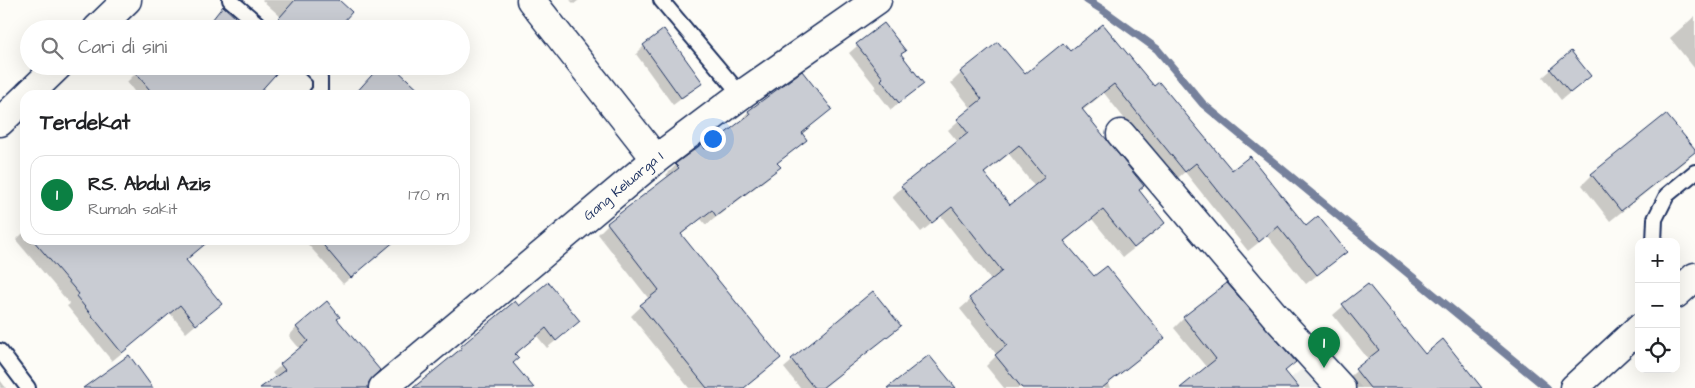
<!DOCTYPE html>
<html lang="id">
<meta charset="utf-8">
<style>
:root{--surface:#fff;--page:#f2f2f2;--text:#202124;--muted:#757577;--line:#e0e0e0;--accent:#0b8043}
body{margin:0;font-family:"Architects Daughter",sans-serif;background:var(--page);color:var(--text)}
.controls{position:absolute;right:15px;bottom:15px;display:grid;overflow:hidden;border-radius:10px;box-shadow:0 5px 20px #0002}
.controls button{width:45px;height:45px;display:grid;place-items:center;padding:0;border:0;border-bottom:1px solid var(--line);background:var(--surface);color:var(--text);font:25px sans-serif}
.you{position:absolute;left:712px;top:138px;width:18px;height:18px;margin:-12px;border:4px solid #fff;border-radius:50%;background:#1a73e8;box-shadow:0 0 0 8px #1a73e833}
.badge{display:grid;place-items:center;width:32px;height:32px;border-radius:50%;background:var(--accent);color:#fff;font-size:16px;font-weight:700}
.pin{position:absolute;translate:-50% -41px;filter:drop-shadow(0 1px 2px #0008)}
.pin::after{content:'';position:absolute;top:26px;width:18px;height:15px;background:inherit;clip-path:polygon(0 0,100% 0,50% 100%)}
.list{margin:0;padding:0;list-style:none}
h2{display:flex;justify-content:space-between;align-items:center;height:65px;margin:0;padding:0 20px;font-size:21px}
h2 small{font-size:16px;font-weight:400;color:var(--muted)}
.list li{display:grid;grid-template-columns:32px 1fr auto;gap:15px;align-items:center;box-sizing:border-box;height:80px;margin:0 10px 10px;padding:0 10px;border:1px solid var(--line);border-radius:15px}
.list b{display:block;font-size:19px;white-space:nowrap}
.list p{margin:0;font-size:16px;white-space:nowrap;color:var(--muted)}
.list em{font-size:16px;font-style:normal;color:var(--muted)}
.icon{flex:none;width:28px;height:28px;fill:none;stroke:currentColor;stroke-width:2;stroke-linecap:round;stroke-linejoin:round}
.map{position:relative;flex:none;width:1695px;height:388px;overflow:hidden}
.search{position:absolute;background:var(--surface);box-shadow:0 5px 20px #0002;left:20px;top:20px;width:450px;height:55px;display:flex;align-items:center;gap:12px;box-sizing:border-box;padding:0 18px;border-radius:28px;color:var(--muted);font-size:19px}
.panel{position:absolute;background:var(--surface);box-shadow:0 5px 20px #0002;left:20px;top:90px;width:450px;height:155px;border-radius:15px}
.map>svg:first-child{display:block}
.built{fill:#edeeec}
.shadow{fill:#0003;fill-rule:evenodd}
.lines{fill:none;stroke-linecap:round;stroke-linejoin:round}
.stream{stroke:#76819c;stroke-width:8}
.building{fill:#c9ccd3;stroke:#1b2f5e;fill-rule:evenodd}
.service-casing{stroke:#1b2f5e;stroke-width:18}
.minor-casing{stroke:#1b2f5e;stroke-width:31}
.tertiary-casing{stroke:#1b2f5e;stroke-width:31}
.service{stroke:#fdfcf7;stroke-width:14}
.minor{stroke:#fdfcf7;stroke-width:28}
.tertiary{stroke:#fdfcf7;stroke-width:28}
.labels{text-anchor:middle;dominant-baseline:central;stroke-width:4;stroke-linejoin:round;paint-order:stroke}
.street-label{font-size:14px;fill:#1b2f5e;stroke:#fdfcf7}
</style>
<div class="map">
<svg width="1695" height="388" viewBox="0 0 1695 388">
<rect width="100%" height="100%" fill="#fdfcf7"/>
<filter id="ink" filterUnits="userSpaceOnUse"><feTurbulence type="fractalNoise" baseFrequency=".02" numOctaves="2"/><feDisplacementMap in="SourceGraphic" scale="10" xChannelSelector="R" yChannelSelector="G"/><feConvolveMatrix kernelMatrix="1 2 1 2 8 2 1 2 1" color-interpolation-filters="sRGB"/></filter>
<g filter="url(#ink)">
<!-- built -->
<polygon class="built" points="1328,348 1362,388 1279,388"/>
<!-- shadow -->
<g class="shadow">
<polygon points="262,0 337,0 335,29 271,29 281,17"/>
<polygon points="570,0 579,0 574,4"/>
<polygon points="1695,16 1695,69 1670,38"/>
<polygon points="883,24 900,55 922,84 891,110 874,88 876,87 849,53"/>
<polygon points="644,46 701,83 693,90 673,105 636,54"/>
<path d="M1070,53l84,35 77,84 74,55 40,24 -10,10 -29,23 -39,-48 -19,15 -63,-79 -11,9 -70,-88 -22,18 55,80 27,32 -10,10 -31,24 -31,-38 -28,23 29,36 71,59 -10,10 -46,37 2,4h-106l-18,-22 11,-11 -37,-46 32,-28 -51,-65 -20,16 -29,-35 10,-10 56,-45 -10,-12 24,-21 -21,-26 10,-10 63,2zM1009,154l26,33 -25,19 -26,-32z"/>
<polygon points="1551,70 1590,76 1561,100 1543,77"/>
<polygon points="136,73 232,95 137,95 127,82"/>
<polygon points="802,73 830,109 801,135 805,140 776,164 779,167 769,177 706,225 701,219 680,235 779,358 744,388 689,388 631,316 649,299 598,234 608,224 668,177 666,175 676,165 705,150 740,124 739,122 748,112"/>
<polygon points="1695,151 1684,162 1610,221 1582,185 1592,175"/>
<polygon points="25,231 25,240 209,240 185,261 220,304 186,333 170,313 112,361 67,306 70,304 16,240"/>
<polygon points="304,240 380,240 378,255 343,284"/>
<polygon points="1226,284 1284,372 1298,388 1182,388 1207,368 1174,328 1184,318"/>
<polygon points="1368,285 1425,355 1481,388 1352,388 1346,380 1369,360 1333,315"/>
<polygon points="873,292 900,326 823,388 800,388 784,368"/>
<polygon points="519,307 570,329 547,348 537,336 514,355 512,364 532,388 415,388 462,347"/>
<polygon points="335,320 367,382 367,388 262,388 276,378 272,373 300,349 289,336 297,327"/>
<polygon points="0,380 6,388 0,388"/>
</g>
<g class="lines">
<!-- stream -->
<polyline class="stream" points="1087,0 1103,10 1157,49 1203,104 1547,388"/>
</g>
<!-- building -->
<g class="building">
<polygon points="295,0 339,0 352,12 337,29 327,29 321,24 317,29 273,29 272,26"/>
<polygon points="223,6 248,29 205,29"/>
<polygon points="884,23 906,51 901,54 924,84 899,103 881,80 883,78 856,44"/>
<path d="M1103,24l51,62 5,-4 73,88 18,-14 56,70 12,-10 29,36 -30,23 -39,-49 -19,16 -63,-79 -11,9 -71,-88 -32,25 62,77 -5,4 26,33 -31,25 -31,-38 -39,31 30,35 13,-10 58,72 -63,50h-80l-27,-33 12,-10 -38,-47 33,-27 -50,-64 -20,16 -31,-37 67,-53 -11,-14 25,-20 -22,-27 38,-30 27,32 38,-31 7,8zM1019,145l26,32 -35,28 -26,-32z"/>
<polygon points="664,29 703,83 681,98 643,45"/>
<polygon points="1571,51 1591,76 1570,93 1550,69"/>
<polygon points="130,66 283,66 257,95 154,95"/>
<polygon points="380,66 393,66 424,95 354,95"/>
<polygon points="802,71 832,109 802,133 807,140 777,163 781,167 716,216 712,210 681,234 781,358 744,388 707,388 640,305 659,290 607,223 679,168 675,164 702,144 705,149 750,114 748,111"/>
<polygon points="1666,114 1695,149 1695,152 1621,211 1591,174"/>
<polygon points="33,240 210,240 186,260 222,304 196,325 180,305 122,353 76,296 79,294"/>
<polygon points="319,240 396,240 351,278"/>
<polygon points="548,282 580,321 556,341 546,328 515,354 519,358 513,363 534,388 413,388 462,348 461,346 515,301 519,306"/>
<polygon points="1227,283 1296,362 1285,371 1299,388 1180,388 1216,359 1183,317"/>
<polygon points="1368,284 1425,354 1443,339 1482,388 1370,388 1355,369 1379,350 1342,304"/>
<polygon points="873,291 901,326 822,388 814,388 791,359"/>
<polygon points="327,301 340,317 337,319 380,370 369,382 368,388 260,388 285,370 280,364 308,341 296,327"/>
<polygon points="129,355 153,388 83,388"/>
<polygon points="929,355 956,388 887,388"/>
</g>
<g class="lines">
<defs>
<g id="service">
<polyline points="230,0 264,29"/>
<polyline points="661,0 741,95"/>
<polyline points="308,66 320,78 320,90 316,95"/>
<polyline points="1654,242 1655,219 1667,195 1695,172"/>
<polyline points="0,351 28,388"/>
</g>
<g id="minor">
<polyline points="531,0 656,159"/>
<polyline points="1121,134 1277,318 1341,388"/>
<path id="s1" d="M383,388l273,-229 85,-64 136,-95"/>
</g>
<g id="tertiary">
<polyline points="97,29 127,0"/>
<polyline points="28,95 58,66"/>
<polyline points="0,122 25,98"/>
<polyline points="1676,294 1695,277"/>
<polyline points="1574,388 1639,328"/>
</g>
</defs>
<!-- service casing -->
<use href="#service" class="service-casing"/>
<!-- minor casing -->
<use href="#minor" class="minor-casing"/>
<!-- tertiary casing -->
<use href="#tertiary" class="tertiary-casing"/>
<!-- service -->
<use href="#service" class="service"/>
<!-- minor -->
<use href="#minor" class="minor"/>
<!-- tertiary -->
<use href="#tertiary" class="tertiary"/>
</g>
</g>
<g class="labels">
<!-- street labels -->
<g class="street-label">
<text stroke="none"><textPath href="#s1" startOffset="314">Gang Keluarga I</textPath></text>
</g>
</g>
</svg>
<div class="controls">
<button>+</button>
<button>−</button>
<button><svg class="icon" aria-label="locate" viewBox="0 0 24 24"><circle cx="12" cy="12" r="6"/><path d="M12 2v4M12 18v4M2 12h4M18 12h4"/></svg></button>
</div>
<div class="you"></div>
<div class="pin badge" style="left:1324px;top:368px">1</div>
<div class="search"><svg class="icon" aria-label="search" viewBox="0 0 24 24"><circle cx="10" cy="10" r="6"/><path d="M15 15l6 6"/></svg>Cari di sini</div>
<section class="panel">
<h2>Terdekat<small></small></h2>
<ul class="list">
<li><span class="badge">1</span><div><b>RS. Abdul Azis</b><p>Rumah sakit</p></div><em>170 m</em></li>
</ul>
</section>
</div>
